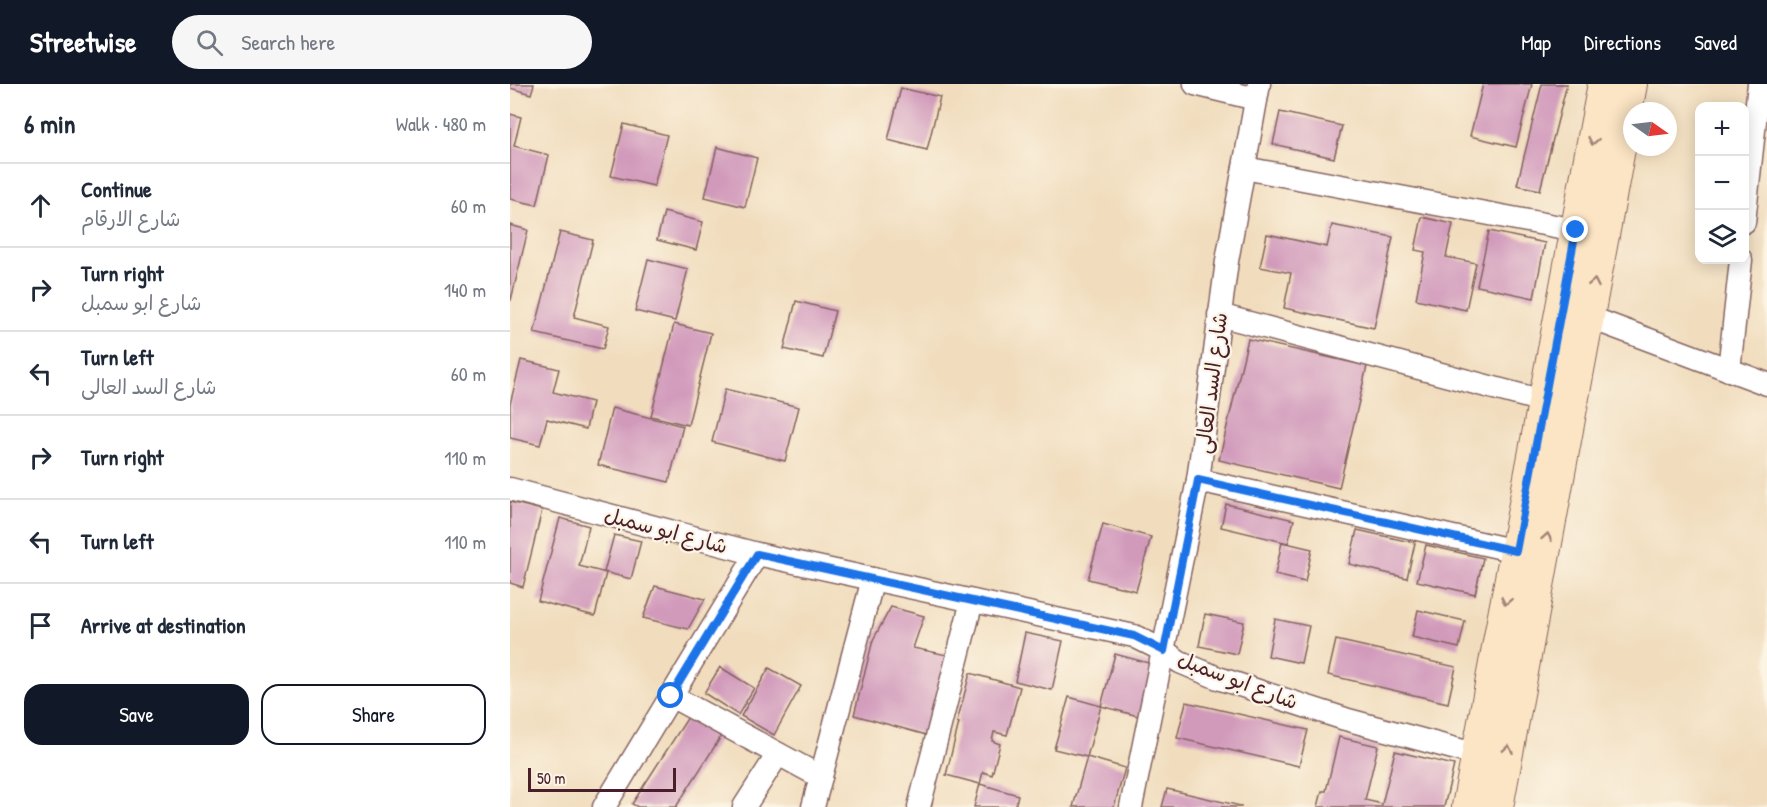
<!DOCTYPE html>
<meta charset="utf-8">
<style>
:root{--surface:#fff;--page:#f6f6f7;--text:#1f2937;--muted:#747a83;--line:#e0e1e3;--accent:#111827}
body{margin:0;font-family:"Patrick Hand","Playpen Sans Arabic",sans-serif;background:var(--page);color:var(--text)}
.controls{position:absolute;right:18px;top:18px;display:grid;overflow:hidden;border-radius:12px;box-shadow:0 3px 15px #0003}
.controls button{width:54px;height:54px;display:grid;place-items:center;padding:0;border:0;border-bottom:2px solid var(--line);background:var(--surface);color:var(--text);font:30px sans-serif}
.compass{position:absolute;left:1113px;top:18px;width:54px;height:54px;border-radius:50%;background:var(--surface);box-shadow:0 3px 15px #0003;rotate:104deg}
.scale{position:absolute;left:18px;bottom:15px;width:148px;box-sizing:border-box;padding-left:6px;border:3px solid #4a1f2b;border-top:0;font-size:16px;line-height:21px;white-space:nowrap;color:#4a1f2b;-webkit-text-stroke:4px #fcf5e5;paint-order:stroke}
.stop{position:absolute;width:18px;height:18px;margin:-14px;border:4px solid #1a73e8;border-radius:50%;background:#fff}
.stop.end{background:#1a73e8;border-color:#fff;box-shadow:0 2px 6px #0008}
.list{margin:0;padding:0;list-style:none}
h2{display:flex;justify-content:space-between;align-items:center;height:78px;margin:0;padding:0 24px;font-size:26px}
h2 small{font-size:20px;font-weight:400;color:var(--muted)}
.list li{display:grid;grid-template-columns:39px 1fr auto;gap:18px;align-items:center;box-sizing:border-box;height:84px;padding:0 24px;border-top:2px solid var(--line)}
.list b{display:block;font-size:22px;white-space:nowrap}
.list p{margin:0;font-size:20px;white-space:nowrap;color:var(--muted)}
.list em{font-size:20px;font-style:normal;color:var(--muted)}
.actions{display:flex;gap:12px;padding:18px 24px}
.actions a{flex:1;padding:14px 0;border:2px solid var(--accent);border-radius:18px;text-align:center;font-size:21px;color:var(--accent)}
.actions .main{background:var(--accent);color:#fff}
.icon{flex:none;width:33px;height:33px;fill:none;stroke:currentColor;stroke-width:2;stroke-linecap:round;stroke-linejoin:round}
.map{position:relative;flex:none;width:1257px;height:723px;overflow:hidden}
header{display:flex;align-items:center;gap:36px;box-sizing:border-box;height:84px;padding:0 30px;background:var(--accent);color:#fff}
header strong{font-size:28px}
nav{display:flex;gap:33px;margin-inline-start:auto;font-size:21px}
.search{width:420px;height:54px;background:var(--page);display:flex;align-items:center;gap:15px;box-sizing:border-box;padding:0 21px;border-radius:33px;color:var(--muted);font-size:22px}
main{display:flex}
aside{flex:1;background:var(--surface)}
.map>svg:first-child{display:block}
.building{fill:#d19abb}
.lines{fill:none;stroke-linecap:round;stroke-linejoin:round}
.street-casing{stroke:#84625e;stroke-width:25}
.secondary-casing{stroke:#84625e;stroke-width:34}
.street{stroke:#fff;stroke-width:22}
.secondary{stroke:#fce5c4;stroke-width:32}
.oneway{stroke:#a38278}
.route{stroke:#1a73e8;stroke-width:8}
.labels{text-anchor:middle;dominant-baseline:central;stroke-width:4.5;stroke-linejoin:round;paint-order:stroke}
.street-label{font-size:21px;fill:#4a1f2b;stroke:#fcf5e5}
</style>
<header>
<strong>Streetwise</strong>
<div class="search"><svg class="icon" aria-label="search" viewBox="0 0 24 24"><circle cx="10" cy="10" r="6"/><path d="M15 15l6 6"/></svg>Search here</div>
<nav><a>Map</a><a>Directions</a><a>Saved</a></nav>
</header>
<main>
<aside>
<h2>6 min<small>Walk · 480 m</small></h2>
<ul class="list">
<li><svg class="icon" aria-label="ahead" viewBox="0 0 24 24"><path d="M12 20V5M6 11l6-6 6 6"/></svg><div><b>Continue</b><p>شارع الارقام</p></div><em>60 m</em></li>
<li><svg class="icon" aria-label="right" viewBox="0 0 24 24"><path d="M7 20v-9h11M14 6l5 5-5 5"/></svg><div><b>Turn right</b><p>شارع ابو سمبل</p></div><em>140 m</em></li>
<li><svg class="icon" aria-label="left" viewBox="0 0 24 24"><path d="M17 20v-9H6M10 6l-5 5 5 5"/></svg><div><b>Turn left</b><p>شارع السد العالى</p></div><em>60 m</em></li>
<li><svg class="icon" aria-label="right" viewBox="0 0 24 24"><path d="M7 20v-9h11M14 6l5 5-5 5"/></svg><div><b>Turn right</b></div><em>110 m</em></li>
<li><svg class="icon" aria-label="left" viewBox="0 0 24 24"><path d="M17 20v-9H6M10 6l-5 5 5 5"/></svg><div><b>Turn left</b></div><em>110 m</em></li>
<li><svg class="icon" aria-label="arrive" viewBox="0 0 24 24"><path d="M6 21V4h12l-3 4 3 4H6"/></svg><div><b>Arrive at destination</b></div></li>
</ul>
<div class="actions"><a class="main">Save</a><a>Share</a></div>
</aside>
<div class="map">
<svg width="1257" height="723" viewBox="0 0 1257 723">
<rect width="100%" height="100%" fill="#fcf5e5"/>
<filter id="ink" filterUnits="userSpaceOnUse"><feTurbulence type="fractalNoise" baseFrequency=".0167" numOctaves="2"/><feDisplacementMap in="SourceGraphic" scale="12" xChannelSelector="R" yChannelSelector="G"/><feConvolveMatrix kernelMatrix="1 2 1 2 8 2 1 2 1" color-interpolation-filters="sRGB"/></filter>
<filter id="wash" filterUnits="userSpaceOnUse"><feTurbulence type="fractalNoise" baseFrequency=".008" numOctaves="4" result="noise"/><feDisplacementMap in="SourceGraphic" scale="24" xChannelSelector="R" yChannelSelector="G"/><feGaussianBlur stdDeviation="1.35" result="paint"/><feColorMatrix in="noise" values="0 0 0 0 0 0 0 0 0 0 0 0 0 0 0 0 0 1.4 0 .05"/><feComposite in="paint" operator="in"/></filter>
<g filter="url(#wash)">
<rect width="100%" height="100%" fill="#f1ddbe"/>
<g id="blocks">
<!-- building -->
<g class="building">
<polygon points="0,0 24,0 21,10 0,4"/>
<polygon points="973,0 1022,0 1006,63 960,52"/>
<polygon points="1032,0 1057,0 1030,106 1007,101"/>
<polygon points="391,4 430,13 417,66 378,56"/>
<polygon points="770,28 832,42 824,74 763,60"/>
<polygon points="0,30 11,33 4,62 39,71 27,121 0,115"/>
<polygon points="114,40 157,51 144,102 101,92"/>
<polygon points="207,63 247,74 235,123 195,113"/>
<polygon points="154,128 193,138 186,166 147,156"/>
<polygon points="912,133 943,140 936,173 966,179 956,226 906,215 915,168 905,166"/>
<polygon points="0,141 18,146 1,216 0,216"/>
<polygon points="822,141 883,153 864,244 774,224 781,189 750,183 757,150 817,163"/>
<polygon points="979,147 1035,159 1024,214 967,202"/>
<polygon points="50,148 83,156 64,233 99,242 93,265 24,249"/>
<polygon points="138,175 178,185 165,237 125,227"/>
<polygon points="286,217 325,227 313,274 274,265"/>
<polygon points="164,240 201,249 178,341 141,332"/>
<polygon points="738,255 857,282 829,404 709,376"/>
<polygon points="11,276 49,285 43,308 82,318 76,345 37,335 30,361 0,354 0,320"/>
<polygon points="215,305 289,323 275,377 202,358"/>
<polygon points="102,324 173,342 159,398 88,381"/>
<polygon points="0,418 32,426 13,503 0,499"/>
<polygon points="716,420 784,436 778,459 711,443"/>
<polygon points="50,434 79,442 69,482 96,489 85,532 28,517"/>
<polygon points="593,440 641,453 626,507 578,495"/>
<polygon points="847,446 905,459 897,494 839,480"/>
<polygon points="104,451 131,457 121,495 94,488"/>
<polygon points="772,458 802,465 795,498 765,491"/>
<polygon points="916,461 973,474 965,510 907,497"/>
<polygon points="145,502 195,515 178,545 133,534"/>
<polygon points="381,523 414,532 403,564 442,572 420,652 344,631 363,556"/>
<polygon points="908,526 955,537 949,564 902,553"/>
<polygon points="695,530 734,538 727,570 689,562"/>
<polygon points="765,535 799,542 791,579 758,572"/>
<polygon points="515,549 553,557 542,606 505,597"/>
<polygon points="826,556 946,583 938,619 818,591"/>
<polygon points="605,570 646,581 632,633 591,622"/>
<polygon points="210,583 244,604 228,631 194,609"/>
<polygon points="259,584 291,602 264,651 231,632"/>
<polygon points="460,589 510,603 497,651 484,648 482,657 490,660 482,691 473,688 470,700 436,691 449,639 447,638"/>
<polygon points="559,613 591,622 577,673 544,665"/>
<polygon points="676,618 798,646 789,682 667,654"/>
<polygon points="180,630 212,651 166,723 128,723 122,720"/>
<polygon points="829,653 868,662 855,716 872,720 885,667 944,681 934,723 808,723 812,707 816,707"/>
<polygon points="577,673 615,684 604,723 563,723"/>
<polygon points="470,700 508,711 505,723 464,723"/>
<polygon points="657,705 731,722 731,723 652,723"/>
</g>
</g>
</g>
<g filter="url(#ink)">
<use href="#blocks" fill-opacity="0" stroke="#84625e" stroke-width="1.5"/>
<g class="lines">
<defs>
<g id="street">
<polyline points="685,0 746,15"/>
<polyline points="734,84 1066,146"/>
<polyline points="1234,138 1249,0"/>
<polyline points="1065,228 1257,300"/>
<polyline points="709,231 1033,317"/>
<polyline points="1219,286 1231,176"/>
<polyline points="688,396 1006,467"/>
<polyline points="0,405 247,470 624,552 654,567 670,578 708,594 835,635 968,671"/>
<polyline points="161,612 311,693"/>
<polyline points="94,723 247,470"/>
<polyline points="234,723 268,670"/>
<polyline points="303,723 363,495"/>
<polyline points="409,723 462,517"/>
<polyline points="621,723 688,396 717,177 749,0"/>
</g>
<g id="secondary">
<polyline points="958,723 1094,0"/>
<polyline points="987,723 1121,0"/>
</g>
</defs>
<!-- street casing -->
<use href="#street" class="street-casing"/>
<!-- secondary casing -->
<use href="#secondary" class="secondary-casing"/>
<!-- street -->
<use href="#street" class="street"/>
<!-- secondary -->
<use href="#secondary" class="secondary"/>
</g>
<!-- one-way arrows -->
<defs><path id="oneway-chevron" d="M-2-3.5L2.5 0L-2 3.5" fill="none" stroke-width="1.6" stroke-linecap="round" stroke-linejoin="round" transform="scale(1.5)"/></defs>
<g class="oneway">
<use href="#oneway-chevron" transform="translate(1083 57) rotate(101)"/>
<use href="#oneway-chevron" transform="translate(1084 199) rotate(-79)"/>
<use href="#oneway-chevron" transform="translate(1037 453) rotate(-80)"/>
<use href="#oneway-chevron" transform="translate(996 517) rotate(101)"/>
<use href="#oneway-chevron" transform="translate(998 665) rotate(-80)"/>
</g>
</g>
<g class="lines" filter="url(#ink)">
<!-- route -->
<polyline class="route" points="161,612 247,470 624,552 654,567 688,396 1006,467 1066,146"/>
</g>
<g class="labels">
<!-- street labels -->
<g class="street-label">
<text transform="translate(701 299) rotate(-83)">شارع السد العالى</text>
<text transform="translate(156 446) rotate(15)">شارع ابو سمبل</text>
<text transform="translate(728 596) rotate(21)">شارع ابو سمبل</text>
</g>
</g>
</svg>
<div class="controls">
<button>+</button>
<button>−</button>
<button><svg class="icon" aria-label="layers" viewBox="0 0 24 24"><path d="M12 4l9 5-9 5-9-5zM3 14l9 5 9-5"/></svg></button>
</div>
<svg class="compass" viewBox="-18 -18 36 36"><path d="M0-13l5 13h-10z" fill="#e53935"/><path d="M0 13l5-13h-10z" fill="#747a83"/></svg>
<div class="scale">50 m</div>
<div class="stop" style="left:161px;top:612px"></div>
<div class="stop end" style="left:1066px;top:146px"></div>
</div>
</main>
